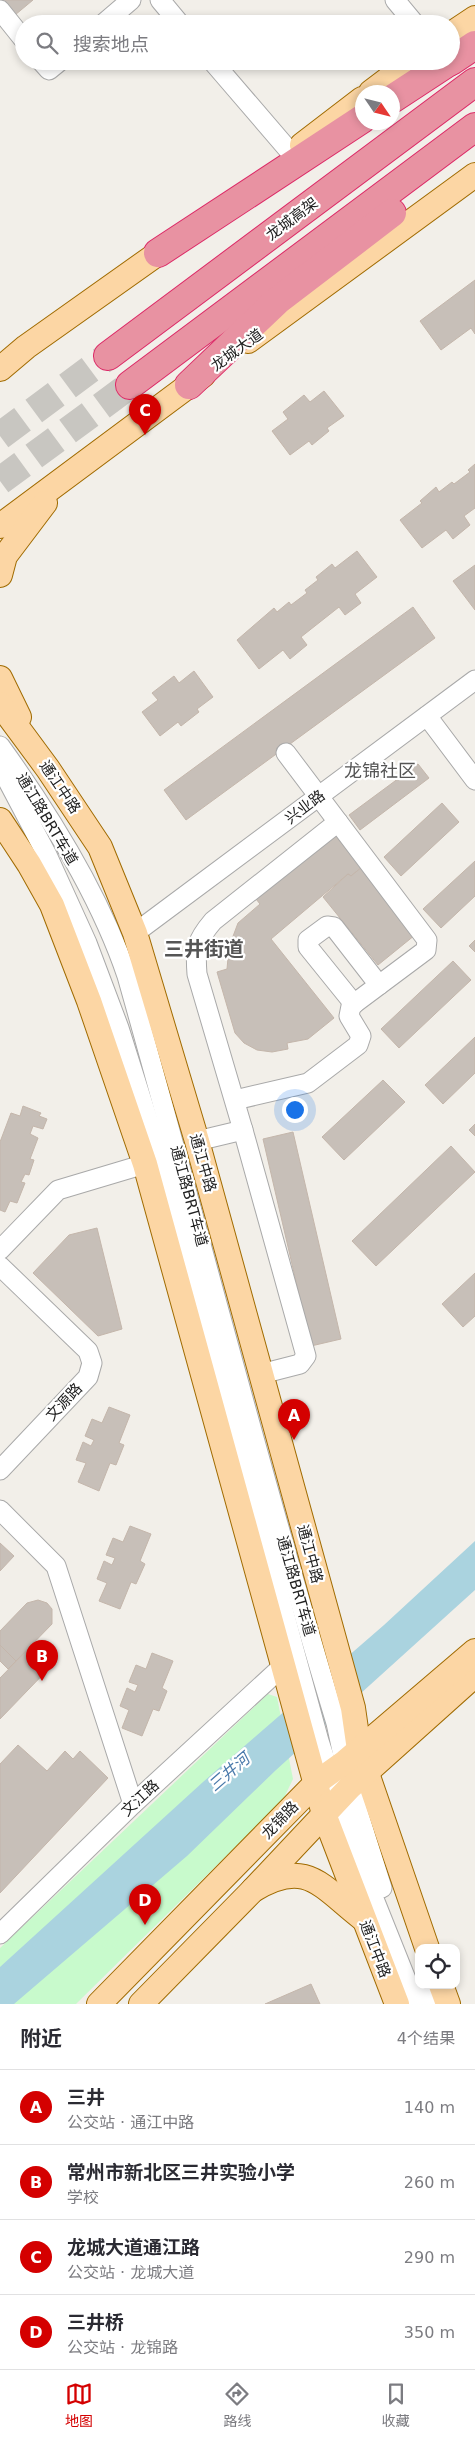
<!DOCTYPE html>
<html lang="zh">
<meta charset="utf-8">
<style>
:root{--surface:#fff;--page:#f2f2f3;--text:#2b2b33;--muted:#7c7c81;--line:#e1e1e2;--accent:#d40000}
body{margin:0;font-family:"DejaVu Sans","Noto Sans SC",sans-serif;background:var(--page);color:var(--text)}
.controls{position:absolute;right:15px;bottom:15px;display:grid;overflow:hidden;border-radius:10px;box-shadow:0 2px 8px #0003}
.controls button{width:45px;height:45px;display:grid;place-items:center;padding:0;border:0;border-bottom:1px solid var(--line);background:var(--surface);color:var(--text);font:25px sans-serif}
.compass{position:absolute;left:355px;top:85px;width:45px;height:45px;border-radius:50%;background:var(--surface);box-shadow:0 2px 8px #0003;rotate:125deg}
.you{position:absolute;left:294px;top:1109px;width:18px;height:18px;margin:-12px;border:4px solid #fff;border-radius:50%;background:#1a73e8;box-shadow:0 0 0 8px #1a73e833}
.badge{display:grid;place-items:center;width:32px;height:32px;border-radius:50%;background:var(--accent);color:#fff;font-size:16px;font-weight:700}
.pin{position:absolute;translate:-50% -41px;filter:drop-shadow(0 1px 2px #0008)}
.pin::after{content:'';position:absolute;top:26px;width:18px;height:15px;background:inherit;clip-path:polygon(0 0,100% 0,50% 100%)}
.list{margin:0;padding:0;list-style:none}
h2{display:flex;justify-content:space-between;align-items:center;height:65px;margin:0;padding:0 20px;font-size:21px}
h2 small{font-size:16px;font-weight:400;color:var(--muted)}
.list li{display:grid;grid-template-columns:32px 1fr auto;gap:15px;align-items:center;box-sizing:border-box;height:75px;padding:0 20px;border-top:1px solid var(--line)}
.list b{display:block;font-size:19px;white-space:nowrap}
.list p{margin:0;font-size:16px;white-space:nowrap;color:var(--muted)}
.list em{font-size:16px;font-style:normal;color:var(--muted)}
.icon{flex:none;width:28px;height:28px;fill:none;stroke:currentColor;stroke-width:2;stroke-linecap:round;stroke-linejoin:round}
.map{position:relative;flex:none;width:475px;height:2004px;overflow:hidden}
.search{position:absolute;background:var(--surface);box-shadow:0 2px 8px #0003;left:15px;right:15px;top:15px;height:55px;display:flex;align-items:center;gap:12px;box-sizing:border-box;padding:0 18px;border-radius:28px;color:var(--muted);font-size:19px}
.sheet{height:365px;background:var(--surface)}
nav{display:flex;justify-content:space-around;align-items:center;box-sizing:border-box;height:70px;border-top:1px solid var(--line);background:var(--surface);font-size:14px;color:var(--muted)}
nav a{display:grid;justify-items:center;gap:2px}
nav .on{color:var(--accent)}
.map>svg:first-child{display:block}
.park{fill:#c8facc}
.water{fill:#aad3df}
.building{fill:#c7bfb8;stroke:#c4b6ab}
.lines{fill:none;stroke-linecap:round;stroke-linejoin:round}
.highway-tunnel{stroke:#c8c6c1;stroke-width:28;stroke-dasharray:28 14;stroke-linecap:butt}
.minor-casing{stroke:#a9a9a9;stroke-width:21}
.major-casing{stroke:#a06b00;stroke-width:26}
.highway-casing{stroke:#dc2a67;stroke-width:30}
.minor{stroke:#fff;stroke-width:19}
.major{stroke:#fcd6a4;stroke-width:24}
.highway{stroke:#e892a2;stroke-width:28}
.labels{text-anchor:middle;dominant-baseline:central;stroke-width:4.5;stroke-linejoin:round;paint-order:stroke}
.street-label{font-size:15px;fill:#222;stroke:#fff}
.water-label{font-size:16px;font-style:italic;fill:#4a7aab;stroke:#fff}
.quarter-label{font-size:18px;fill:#555;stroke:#fff}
.district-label{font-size:20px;font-weight:bold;fill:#555;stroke:#fff}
</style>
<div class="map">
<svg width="475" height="2004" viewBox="0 0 475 2004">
<rect width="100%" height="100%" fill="#f2efe9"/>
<!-- park -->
<polygon class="park" points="268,1694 277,1697 293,1779 283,1800 76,2004 0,2004 0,1948"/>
<!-- water -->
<polygon class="water" points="475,1541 475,1590 276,1770 187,1856 14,2004 0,2004 0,1967 203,1782 384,1625"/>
<!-- building -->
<g class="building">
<polygon points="2,0 33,0 15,15"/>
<polygon points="475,280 475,334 471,328 441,350 420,321"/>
<polygon points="324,391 344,416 327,428 329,431 312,445 309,441 290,455 272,431 288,419 283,412 304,395 310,402"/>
<polygon points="475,464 475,508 464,516 470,525 453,539 446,530 422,548 400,520 422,503 420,501 436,487 439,492 452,482 454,484 470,472 468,470"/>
<polygon points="357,551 377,577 355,594 361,603 345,615 339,607 301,637 307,645 290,659 283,650 259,669 237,640 274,608 277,612 289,602 291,605 307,593 305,590 318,580 316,577 332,564 335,568"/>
<polygon points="475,565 475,610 453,581"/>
<polygon points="413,607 435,638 186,820 164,790"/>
<polygon points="194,671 213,697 197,709 199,712 181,726 178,722 160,736 142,712 158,700 152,693 174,676 179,683"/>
<polygon points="418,764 429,778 360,830 349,815"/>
<polygon points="442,803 459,822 401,876 384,857"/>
<polygon points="337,832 341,837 338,839 362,867 351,876 348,874 271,939 334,1018 308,1039 287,1043 288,1049 272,1052 257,1050 244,1043 235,1033 217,972 227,969 229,947 238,923 260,904 256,899"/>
<polygon points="475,861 475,896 441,928 423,909"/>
<polygon points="362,867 415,935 378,965 323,897 348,874 351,876"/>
<polygon points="475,940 475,952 469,946"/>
<polygon points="453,961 471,980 399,1048 381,1029"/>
<polygon points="475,1037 475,1073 443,1104 425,1085"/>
<polygon points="383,1080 405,1102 344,1160 322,1137"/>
<polygon points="23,1106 41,1113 39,1116 47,1119 43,1129 33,1126 30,1134 38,1138 30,1159 34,1160 29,1175 25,1174 21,1182 25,1183 17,1203 10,1201 5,1212 0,1210 0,1142 11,1113 20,1116"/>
<polygon points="475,1124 475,1136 469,1130"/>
<polygon points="293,1132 341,1339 311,1346 263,1139"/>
<polygon points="451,1146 475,1172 376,1266 352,1241"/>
<polygon points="97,1228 122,1329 98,1336 33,1273 69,1235"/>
<polygon points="475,1273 475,1316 463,1327 442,1304"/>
<polygon points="109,1407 130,1415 119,1443 124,1445 116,1465 110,1463 99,1491 78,1482 86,1463 76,1460 83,1442 91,1446 94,1440 85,1436 92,1419 102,1423"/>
<polygon points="130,1526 151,1534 140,1561 145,1564 136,1584 131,1582 120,1609 99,1601 107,1583 97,1579 104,1561 112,1565 115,1558 106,1555 113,1538 123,1542"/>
<polygon points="0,1543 14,1556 0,1571"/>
<polygon points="38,1600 47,1603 52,1609 52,1624 16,1661 0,1645 0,1631 27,1603"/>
<polygon points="35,1642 55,1662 0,1719 0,1678"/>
<polygon points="0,1645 16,1661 8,1669 0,1661"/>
<polygon points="152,1653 173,1661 162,1688 167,1691 159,1711 153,1709 142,1736 122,1728 129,1710 120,1706 127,1688 135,1692 138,1685 129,1682 136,1665 146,1669"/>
<polygon points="18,1745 47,1771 65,1751 73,1759 80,1751 108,1778 0,1893 0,1764"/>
<polygon points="311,1984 320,2004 265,2004"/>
</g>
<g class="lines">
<!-- highway-tunnel -->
<g class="highway-tunnel">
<polyline points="0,436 108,356"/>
<polyline points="0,481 130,385"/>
</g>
<defs>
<g id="minor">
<polyline points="160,0 180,24"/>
<polyline points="395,0 415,24"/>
<polyline points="0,10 24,40"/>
<polyline points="103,24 131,0"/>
<polyline points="41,61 49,70 60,61"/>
<polyline points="212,61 291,153"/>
<polyline points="427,716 475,780"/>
<path d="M0,746c49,68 100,150 127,230 70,248 134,499 209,747l13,60 33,105"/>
<polyline points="0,766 47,855 87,943 119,1028 160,1158 319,1741 354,1849 416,2004"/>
<polyline points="135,933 475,680"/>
<polyline points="354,1004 308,947 308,940 327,926 334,927 379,985"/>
<polyline points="235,1100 308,1083 358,1045 361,1036 349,1016 351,1006 426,950 427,940 286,753"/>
<polyline points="197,1141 243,1130"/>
<polyline points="0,1250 58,1190 145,1164"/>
<polyline points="0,1266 88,1351 92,1363 88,1377 0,1470"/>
<path d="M261,1374l39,-10 6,-8 -63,-226 -46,-156c-2,-26 -1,-33 16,-53l125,-99"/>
<polyline points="0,1510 56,1566 133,1804"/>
<polyline points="0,1934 133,1804 284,1665"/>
<polyline points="423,1985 431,2004"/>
</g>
<g id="major">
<polyline points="451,34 475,18"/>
<polyline points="371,92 412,61"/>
<polyline points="302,145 362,99"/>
<polyline points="248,341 475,175"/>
<polyline points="0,369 26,347 174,242"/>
<polyline points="0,526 203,375"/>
<polyline points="0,575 5,556 45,503"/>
<polyline points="0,678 19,717"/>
<polyline points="0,704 48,769 100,847 135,933 197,1141 353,1708 359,1750 427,1948"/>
<polyline points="0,820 29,864 52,905 89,1001 145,1164 324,1814 397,2004"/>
<polyline points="253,1890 350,1787 475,1675"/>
<polyline points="441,1985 448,2004"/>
<polyline points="99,2004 317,1782 345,1762 475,1651"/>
<path d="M141,2004l112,-114c53,-32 67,-5 109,28"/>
</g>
<g id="highway">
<polyline points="451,61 475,45"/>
<polyline points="392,99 450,61"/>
<polyline points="158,253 362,119"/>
<polyline points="108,356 475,82"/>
<polyline points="130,385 475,127"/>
<polyline points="189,385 277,301 392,213"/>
</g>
</defs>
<!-- minor casing -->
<use href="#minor" class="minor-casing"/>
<!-- major casing -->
<use href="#major" class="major-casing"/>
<!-- highway casing -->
<use href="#highway" class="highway-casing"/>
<!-- minor -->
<use href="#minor" class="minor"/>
<!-- major -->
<use href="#major" class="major"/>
<!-- highway -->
<use href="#highway" class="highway"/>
</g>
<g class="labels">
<!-- street labels -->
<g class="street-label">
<text transform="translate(292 219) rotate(-37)">龙城高架</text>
<text transform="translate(237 350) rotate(-36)">龙城大道</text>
<text transform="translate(60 787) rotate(56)">通江中路</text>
<text transform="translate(305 807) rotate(-37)">兴业路</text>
<text transform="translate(47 819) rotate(59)">通江路BRT车道</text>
<text transform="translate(203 1163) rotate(74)">通江中路</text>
<text transform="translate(189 1196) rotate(75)">通江路BRT车道</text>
<text transform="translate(64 1402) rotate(-47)">文源路</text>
<text transform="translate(310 1554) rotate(75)">通江中路</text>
<text transform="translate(296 1586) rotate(74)">通江路BRT车道</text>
<text transform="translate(140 1798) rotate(-43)">文江路</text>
<text transform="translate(280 1820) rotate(-46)">龙锦路</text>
<text transform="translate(375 1949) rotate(69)">通江中路</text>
</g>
<!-- water labels -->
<g class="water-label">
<text transform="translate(229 1772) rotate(-41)">三井河</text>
</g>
<!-- quarter labels -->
<g class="quarter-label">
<text x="380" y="770">龙锦社区</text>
</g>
<!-- district labels -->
<g class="district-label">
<text x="204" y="949">三井街道</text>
</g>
</g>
</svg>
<div class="controls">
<button><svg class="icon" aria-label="locate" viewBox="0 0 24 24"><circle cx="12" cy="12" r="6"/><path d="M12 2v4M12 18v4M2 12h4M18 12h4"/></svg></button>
</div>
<svg class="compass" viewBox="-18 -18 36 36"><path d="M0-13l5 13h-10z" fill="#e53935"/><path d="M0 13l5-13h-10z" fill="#7c7c81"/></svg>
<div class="you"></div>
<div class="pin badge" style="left:294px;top:1440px">A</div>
<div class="pin badge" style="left:42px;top:1681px">B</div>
<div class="pin badge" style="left:145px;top:435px">C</div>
<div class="pin badge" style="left:145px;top:1925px">D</div>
<div class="search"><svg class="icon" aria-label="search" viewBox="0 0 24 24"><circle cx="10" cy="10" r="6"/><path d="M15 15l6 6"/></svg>搜索地点</div>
</div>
<section class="sheet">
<h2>附近<small>4个结果</small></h2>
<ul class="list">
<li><span class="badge">A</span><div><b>三井</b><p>公交站 · 通江中路</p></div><em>140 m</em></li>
<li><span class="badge">B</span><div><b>常州市新北区三井实验小学</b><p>学校</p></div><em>260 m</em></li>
<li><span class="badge">C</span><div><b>龙城大道通江路</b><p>公交站 · 龙城大道</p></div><em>290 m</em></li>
<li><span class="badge">D</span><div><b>三井桥</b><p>公交站 · 龙锦路</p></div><em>350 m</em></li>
</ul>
</section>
<nav>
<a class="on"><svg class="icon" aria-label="map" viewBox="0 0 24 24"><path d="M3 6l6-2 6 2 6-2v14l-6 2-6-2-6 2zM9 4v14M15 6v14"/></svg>地图</a>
<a><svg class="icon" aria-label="directions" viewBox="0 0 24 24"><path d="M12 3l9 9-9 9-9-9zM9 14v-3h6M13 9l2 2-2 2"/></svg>路线</a>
<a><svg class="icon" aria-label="saved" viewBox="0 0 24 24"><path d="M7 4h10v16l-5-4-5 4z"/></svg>收藏</a>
</nav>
